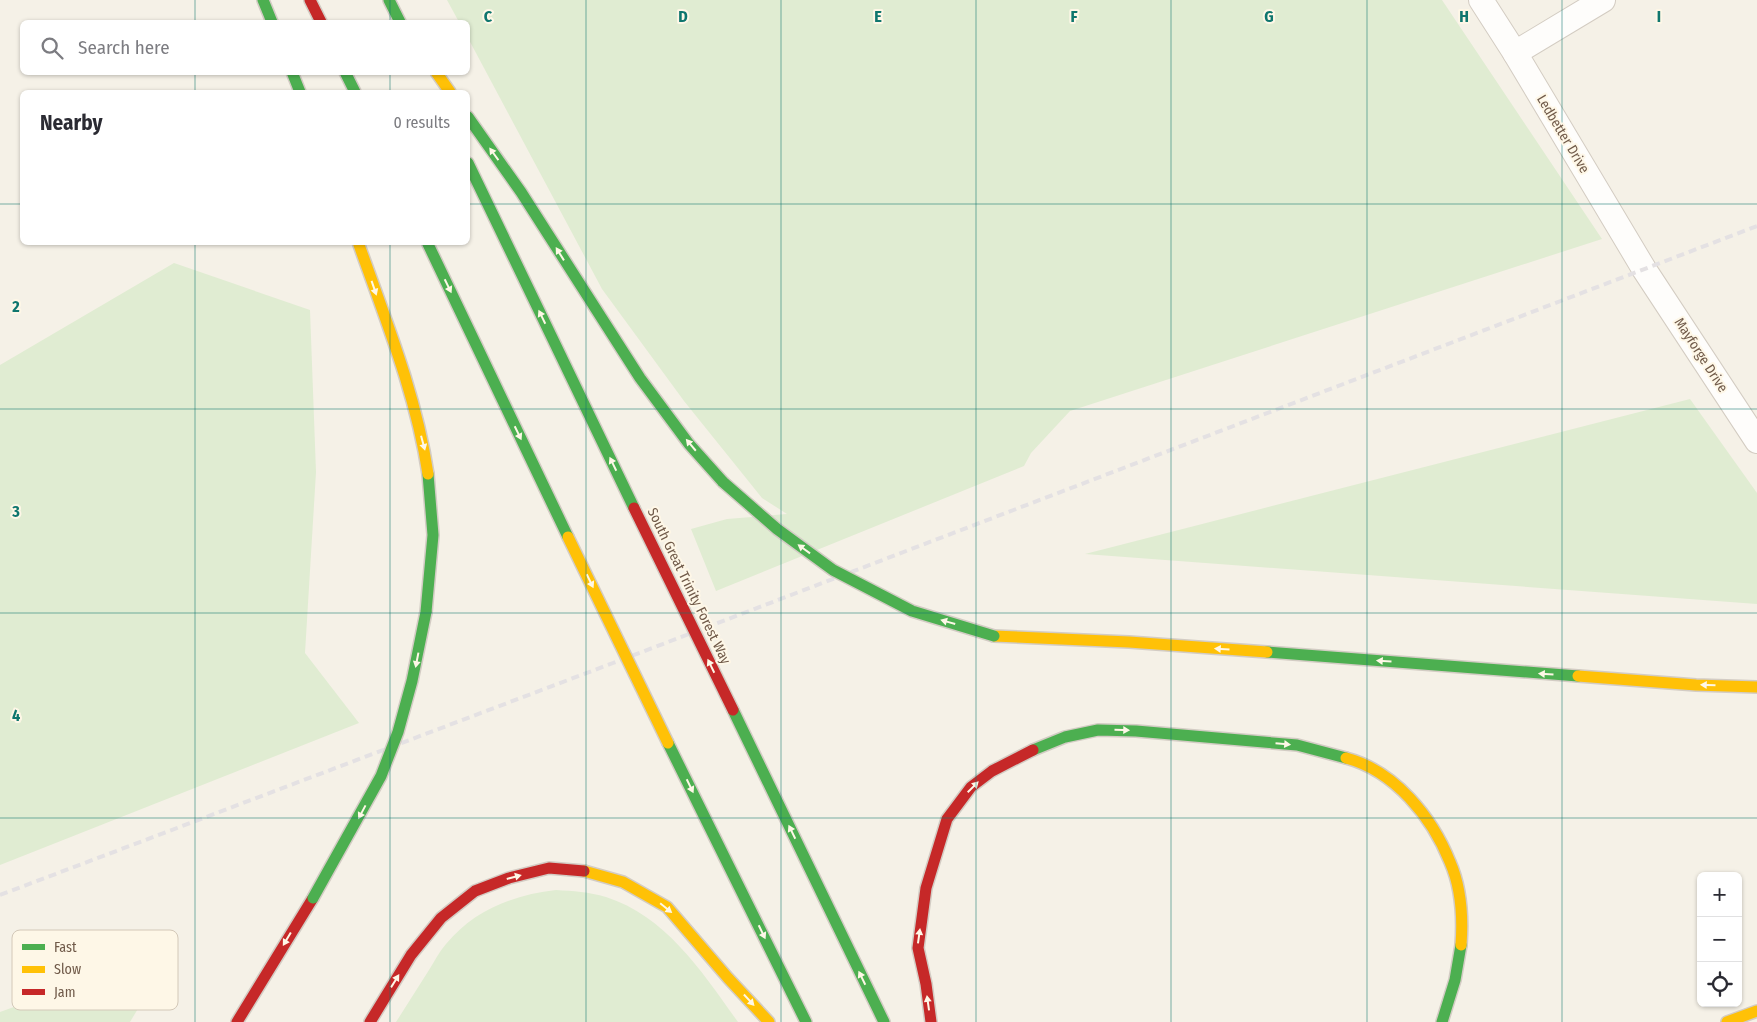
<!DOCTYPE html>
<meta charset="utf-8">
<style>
:root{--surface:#fff;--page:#f7f7f7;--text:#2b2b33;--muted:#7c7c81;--line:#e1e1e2}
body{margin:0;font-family:"Fira Sans Condensed",sans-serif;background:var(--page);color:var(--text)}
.controls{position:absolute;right:15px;bottom:15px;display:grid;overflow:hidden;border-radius:8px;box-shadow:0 1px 4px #0004}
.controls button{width:45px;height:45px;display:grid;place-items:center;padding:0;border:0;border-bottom:1px solid var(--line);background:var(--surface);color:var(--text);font:25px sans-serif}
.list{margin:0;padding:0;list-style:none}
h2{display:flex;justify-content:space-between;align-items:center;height:65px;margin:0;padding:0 20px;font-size:21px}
h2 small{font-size:16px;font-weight:400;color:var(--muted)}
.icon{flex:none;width:28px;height:28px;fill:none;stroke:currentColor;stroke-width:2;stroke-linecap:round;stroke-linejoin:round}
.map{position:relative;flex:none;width:1757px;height:1022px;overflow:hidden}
.search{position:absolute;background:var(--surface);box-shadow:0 1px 4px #0004;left:20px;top:20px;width:450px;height:55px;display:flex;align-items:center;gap:12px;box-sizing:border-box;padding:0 18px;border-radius:8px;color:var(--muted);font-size:19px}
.panel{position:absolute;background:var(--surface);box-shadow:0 1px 4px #0004;left:20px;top:90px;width:450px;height:155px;border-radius:8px}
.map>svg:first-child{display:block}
.green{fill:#e0ecd2}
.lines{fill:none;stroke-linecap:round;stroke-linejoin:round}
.street-casing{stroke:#d3ccc2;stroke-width:26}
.fast-casing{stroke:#d3ccc4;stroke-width:14}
.slow-casing{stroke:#d3ccc4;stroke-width:14}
.jam-casing{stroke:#d3ccc4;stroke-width:14}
.street{stroke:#fefdfb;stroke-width:24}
.fast{stroke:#4caf50;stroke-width:11}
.slow{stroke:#ffc107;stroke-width:11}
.jam{stroke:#c62828;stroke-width:11}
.rail{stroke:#e4e1e3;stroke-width:4;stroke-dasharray:8 5;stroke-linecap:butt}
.fast-bridge-casing{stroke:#d3ccc4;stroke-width:14;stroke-linecap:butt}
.slow-bridge-casing{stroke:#d3ccc4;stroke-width:14;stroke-linecap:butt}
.jam-bridge-casing{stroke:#d3ccc4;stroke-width:14;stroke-linecap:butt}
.fast-bridge{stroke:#4caf50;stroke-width:11}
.slow-bridge{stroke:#ffc107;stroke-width:11}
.jam-bridge{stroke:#c62828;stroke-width:11}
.oneway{fill:#fef7e7}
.grid{fill:none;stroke:#0f766e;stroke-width:1;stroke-opacity:0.55}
.labels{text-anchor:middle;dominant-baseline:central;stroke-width:4;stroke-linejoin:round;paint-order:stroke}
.street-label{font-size:14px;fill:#705a49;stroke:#fef7e7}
.key{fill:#fef7e7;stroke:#d3c8b8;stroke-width:1}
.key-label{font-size:14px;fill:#705a49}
.grid-label{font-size:16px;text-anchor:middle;font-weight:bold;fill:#0f766e;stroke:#fef7e7;stroke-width:4;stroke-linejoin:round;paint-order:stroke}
</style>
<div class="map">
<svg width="1757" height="1022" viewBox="0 0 1757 1022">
<rect width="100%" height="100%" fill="#f5f1e7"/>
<!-- green -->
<g class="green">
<polygon points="447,0 1442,0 1602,239 1070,411 1031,453 1024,466 716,591 691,529 727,519 787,514 762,498 684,401 602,289 468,38 468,22 459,22"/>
<polygon points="174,263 310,310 316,472 305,653 359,723 0,865 0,365"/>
<polygon points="1690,399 1757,493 1757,604 1085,554"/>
<path d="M556,890c17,1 33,2 50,7 60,19 97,76 132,125h-342c11,-17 22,-35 33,-52 5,-8 10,-18 17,-26 28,-34 67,-49 110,-54z"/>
<polygon points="127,966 152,985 130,1022 0,1022 0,1012"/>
</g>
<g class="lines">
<defs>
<g id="street">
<polyline points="1481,0 1515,53 1644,269 1757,441"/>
<polyline points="1515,53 1603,0"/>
</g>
<g id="fast">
<polyline points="263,0 272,22"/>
<polyline points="389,0 400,22"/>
<polyline points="292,72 300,92"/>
<polyline points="345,72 355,92"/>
<polyline points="468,117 521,192 640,378 689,444 723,482"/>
<polyline points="468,163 634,508"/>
<polyline points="427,242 568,537"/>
<polyline points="426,612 433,535 428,474"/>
<polyline points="1267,652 1578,676"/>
<polyline points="733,710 884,1022"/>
<polyline points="668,743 806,1022"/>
<polyline points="1033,750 1065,737 1098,730 1136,731 1297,745 1346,758"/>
<polyline points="1442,1022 1455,980 1461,945"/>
</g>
<g id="slow">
<polyline points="436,72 450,92"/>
<path d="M358,242c27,76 58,152 70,232"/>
<polyline points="994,636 1129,642 1267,652"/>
<polyline points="1578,676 1696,685 1757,687"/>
<path d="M1346,758c49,13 86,59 104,104 11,25 13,56 11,83"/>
<polyline points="584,871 623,882 667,907 728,978 769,1022"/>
<polyline points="1727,1022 1757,1011"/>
</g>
<g id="jam">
<polyline points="310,0 321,22"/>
<polyline points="237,1022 313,898"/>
<polyline points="370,1022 411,955 441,918 475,891 509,878 549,868 584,871"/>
<polyline points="931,1022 926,984 918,948 926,888 947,819 971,787 992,771 1033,750"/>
</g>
</defs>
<!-- street casing -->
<use href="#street" class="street-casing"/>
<!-- fast casing -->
<use href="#fast" class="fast-casing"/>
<!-- slow casing -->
<use href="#slow" class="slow-casing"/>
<!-- jam casing -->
<use href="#jam" class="jam-casing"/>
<!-- street -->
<use href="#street" class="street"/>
<!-- fast -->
<use href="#fast" class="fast"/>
<!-- slow -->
<use href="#slow" class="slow"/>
<!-- jam -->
<use href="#jam" class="jam"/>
<!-- rail -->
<polyline class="rail" points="0,895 613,663 1757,226"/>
<defs>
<g id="fast-bridge">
<polyline points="723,482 777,529 833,570 912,611 994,636"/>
<polyline points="313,898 381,776 398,732 412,681 426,612"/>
</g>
<polyline id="slow-bridge" points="568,537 668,743"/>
<polyline id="jam-bridge" points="634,508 733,710"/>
</defs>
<!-- fast-bridge casing -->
<use href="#fast-bridge" class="fast-bridge-casing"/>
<!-- slow-bridge casing -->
<use href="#slow-bridge" class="slow-bridge-casing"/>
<!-- jam-bridge casing -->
<use href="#jam-bridge" class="jam-bridge-casing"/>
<!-- fast-bridge -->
<use href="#fast-bridge" class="fast-bridge"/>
<!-- slow-bridge -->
<use href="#slow-bridge" class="slow-bridge"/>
<!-- jam-bridge -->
<use href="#jam-bridge" class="jam-bridge"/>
</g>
<!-- one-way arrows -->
<defs><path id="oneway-solid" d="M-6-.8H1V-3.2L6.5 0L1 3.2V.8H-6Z" transform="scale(1.25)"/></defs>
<g class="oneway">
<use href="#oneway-solid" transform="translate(494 154) rotate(-126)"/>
<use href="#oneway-solid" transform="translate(560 254) rotate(-122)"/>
<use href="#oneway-solid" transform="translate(448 286) rotate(64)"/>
<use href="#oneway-solid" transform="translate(374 288) rotate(71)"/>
<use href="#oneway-solid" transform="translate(542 317) rotate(-116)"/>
<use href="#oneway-solid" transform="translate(518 433) rotate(64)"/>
<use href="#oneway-solid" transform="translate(423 443) rotate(75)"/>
<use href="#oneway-solid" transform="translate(691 445) rotate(-130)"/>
<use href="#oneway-solid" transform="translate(613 464) rotate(-116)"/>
<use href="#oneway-solid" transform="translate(804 549) rotate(-144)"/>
<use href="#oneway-solid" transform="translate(590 581) rotate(64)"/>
<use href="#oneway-solid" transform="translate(948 622) rotate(-164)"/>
<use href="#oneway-solid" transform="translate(1222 649) rotate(-176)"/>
<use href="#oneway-solid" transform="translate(417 660) rotate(101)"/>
<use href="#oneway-solid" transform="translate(1384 661) rotate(-176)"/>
<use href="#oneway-solid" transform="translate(711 666) rotate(-116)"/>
<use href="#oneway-solid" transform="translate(1546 674) rotate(-176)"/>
<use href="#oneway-solid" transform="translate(1708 685) rotate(-178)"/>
<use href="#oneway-solid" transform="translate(1122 730) rotate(1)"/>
<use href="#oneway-solid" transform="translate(1283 744) rotate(5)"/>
<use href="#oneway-solid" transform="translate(690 786) rotate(64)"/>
<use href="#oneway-solid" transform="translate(973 787) rotate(-45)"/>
<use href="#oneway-solid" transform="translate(362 812) rotate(118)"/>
<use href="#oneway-solid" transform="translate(792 832) rotate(-116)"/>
<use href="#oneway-solid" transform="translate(514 877) rotate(-15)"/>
<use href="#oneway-solid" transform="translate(666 908) rotate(39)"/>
<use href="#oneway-solid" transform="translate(762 932) rotate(64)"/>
<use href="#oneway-solid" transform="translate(919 936) rotate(-82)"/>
<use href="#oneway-solid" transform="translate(287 939) rotate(121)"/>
<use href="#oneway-solid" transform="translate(862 978) rotate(-116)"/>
<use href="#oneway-solid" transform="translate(395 981) rotate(-58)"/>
<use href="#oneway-solid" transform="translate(749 1000) rotate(47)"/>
<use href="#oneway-solid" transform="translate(928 1003) rotate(-98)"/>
</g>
<!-- grid -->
<path class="grid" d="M195,0v22M390,0v22M586,0v1022M781,0v1022M976,0v1022M1171,0v1022M1367,0v1022M1562,0v1022M195,72v20M390,72v20M0,204h22M468,204h1289M195,242v780M390,242v780M0,409h1757M0,613h1757M0,818h1757"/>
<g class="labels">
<!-- street labels -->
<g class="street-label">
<text transform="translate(1563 134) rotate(59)">Ledbetter Drive</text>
<text transform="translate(1701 355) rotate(57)">Mayforge Drive</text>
<text transform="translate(689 586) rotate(64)">South Great Trinity Forest Way</text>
</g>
</g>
<!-- legend -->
<rect x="12" y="930" width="166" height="80" rx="8" class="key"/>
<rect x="22" y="944" width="23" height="6" fill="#4caf50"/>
<rect x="22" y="966" width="23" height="7" fill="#ffc107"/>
<rect x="22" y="989" width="23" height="6" fill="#c62828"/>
<g class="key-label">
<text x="54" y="952">Fast</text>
<text x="54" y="974">Slow</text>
<text x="54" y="997">Jam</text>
</g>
<g class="grid-label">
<text x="488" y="22">C</text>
<text x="683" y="22">D</text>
<text x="878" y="22">E</text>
<text x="1074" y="22">F</text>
<text x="1269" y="22">G</text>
<text x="1464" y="22">H</text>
<text x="1659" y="22">I</text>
<text x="16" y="312">2</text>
<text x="16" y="517">3</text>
<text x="16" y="721">4</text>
</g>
</svg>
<div class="controls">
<button>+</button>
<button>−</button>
<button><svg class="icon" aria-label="locate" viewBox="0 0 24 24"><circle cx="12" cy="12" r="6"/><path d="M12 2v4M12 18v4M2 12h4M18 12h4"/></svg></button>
</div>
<div class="search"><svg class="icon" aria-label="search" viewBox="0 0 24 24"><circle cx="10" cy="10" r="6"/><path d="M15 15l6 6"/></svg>Search here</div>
<section class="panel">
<h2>Nearby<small>0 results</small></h2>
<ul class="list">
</ul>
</section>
</div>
